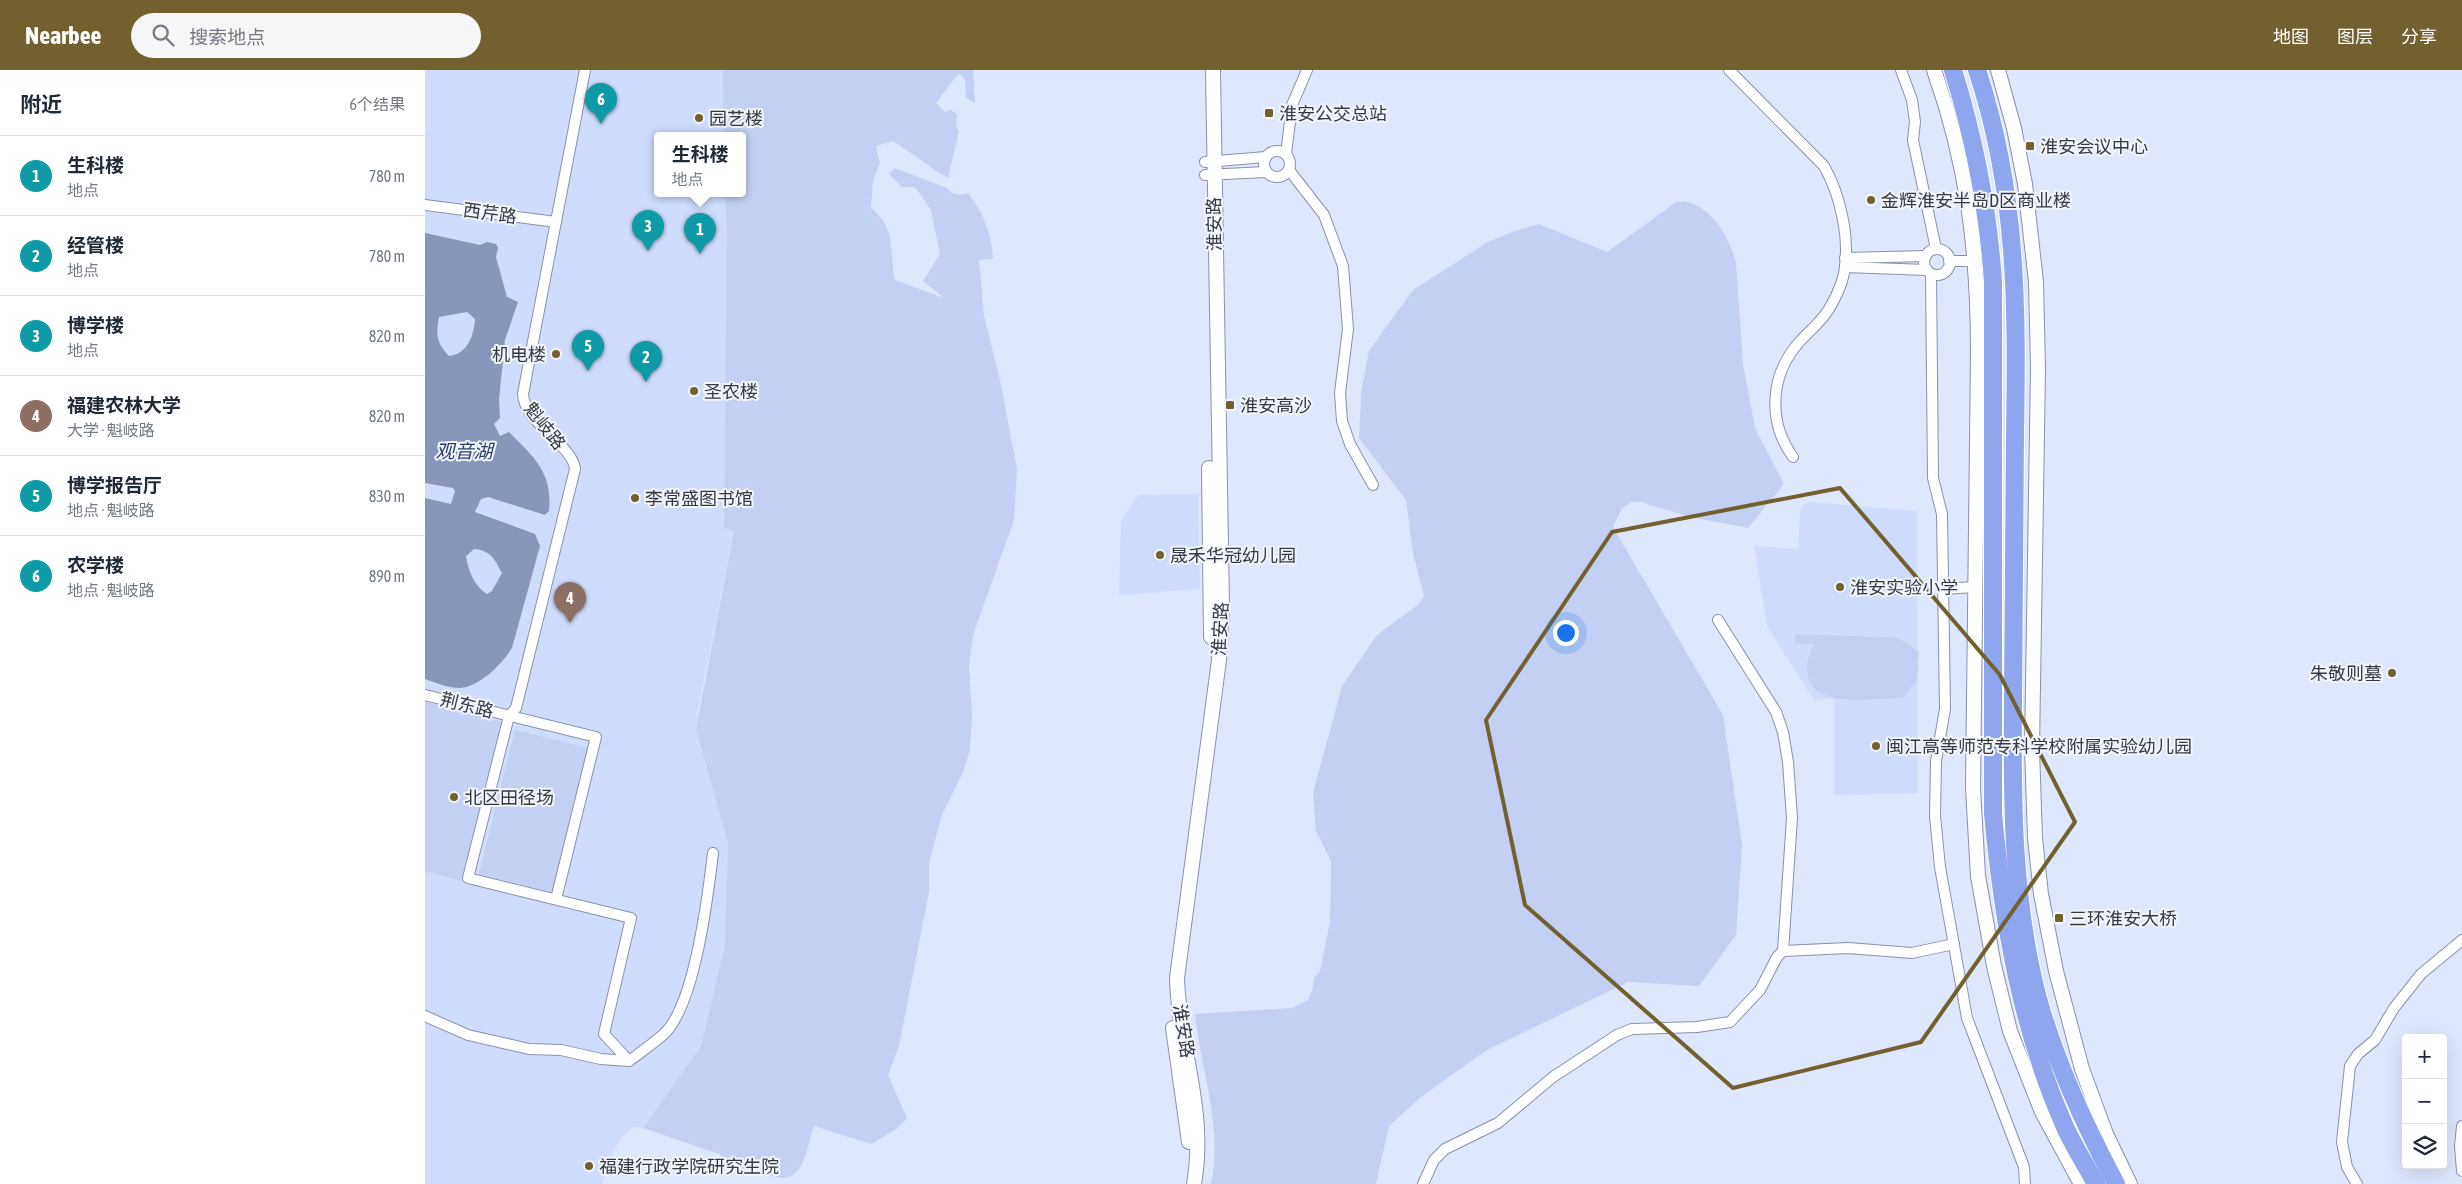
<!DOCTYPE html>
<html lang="zh">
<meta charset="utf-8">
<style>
:root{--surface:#fff;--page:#f6f6f7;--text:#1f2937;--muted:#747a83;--line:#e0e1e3;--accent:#72612f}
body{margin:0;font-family:"Asap Condensed","Noto Sans SC",sans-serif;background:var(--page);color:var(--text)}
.controls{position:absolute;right:15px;bottom:15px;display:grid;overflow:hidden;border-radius:5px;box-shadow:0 5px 20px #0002}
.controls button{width:45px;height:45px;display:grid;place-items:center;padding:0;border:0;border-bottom:1px solid var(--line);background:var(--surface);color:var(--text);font:25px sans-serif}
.you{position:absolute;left:1140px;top:562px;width:18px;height:18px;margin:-12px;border:4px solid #fff;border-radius:50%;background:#1a73e8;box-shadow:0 0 0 8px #1a73e833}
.badge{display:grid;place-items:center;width:32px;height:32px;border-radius:50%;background:var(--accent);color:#fff;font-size:16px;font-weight:700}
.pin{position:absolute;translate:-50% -41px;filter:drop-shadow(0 1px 2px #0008)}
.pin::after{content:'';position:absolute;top:26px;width:18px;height:15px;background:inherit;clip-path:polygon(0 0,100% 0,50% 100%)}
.popup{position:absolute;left:229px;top:62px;width:92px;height:65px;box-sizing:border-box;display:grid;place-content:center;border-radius:5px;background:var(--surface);filter:drop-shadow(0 1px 4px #0005);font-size:16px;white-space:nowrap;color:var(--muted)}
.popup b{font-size:19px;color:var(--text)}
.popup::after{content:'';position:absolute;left:50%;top:100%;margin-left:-10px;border:10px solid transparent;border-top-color:var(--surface)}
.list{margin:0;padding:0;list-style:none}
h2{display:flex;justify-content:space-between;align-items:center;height:65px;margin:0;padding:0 20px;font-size:21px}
h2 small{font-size:16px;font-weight:400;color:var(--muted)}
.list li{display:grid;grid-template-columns:32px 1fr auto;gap:15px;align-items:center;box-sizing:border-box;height:80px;padding:0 20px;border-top:1px solid var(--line)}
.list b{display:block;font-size:19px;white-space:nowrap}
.list p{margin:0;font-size:16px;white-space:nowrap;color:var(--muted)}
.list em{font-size:16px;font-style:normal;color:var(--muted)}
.icon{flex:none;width:28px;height:28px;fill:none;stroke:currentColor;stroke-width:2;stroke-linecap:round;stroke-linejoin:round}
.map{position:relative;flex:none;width:2037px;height:1114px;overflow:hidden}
header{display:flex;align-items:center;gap:30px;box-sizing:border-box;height:70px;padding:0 25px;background:var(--accent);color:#fff}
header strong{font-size:24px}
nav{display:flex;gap:28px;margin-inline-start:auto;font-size:18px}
.search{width:350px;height:45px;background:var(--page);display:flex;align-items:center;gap:12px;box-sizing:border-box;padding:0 18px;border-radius:28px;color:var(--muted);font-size:19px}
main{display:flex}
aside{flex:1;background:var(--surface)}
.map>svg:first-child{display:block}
.built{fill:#cfdcfe}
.green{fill:#c3d0f3}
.water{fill:#8896bc;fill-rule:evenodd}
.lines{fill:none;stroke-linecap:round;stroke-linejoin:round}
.street-casing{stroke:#8992ab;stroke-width:12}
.secondary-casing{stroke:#8992ab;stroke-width:16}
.highway-casing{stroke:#fff;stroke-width:20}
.street{stroke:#fff;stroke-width:10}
.secondary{stroke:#fff;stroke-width:14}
.highway{stroke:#8da6ed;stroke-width:18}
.marked{fill:none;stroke:#72612f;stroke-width:4;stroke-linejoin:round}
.poi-dot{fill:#72612f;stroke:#f2f5fa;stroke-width:2}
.labels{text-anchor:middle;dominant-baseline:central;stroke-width:4;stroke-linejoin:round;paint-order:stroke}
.poi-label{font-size:18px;fill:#353943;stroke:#f2f5fa;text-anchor:start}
.street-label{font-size:18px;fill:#353943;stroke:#f2f5fa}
.water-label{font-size:19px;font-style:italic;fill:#2b3b6d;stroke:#f2f5fa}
</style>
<header>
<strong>Nearbee</strong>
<div class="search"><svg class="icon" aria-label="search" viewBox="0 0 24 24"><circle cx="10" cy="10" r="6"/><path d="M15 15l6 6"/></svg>搜索地点</div>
<nav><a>地图</a><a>图层</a><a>分享</a></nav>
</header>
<main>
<aside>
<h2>附近<small>6个结果</small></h2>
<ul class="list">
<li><span class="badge" style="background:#0f9aa8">1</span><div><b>生科楼</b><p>地点</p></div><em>780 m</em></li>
<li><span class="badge" style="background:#0f9aa8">2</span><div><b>经管楼</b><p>地点</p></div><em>780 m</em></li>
<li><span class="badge" style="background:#0f9aa8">3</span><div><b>博学楼</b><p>地点</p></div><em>820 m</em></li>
<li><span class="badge" style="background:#8d6e63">4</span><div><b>福建农林大学</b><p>大学 · 魁岐路</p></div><em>820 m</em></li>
<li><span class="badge" style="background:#0f9aa8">5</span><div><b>博学报告厅</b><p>地点 · 魁岐路</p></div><em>830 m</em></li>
<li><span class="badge" style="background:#0f9aa8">6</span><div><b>农学楼</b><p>地点 · 魁岐路</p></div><em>890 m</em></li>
</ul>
</aside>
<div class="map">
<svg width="2037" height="1114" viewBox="0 0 2037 1114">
<rect width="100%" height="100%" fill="#dfe7fd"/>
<!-- built -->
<g class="built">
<polygon points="0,0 298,0 299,5 299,65 232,65 232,123 300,123 302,163 299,458 309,460 272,645 303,773 300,874 276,976 218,1058 208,1057 198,1066 189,1079 177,1114 0,1114"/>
<polygon points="773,424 775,519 694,525 696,451 713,425"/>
<polygon points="1386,432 1492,441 1493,723 1409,725 1409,628 1389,630 1342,556 1329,476 1373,479 1375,442 1378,435"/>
</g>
<!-- green -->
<g class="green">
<path d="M298,0h250l2,33 -9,-5 -1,-18 -6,-7 -23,30 9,9 6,-2 6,4 -1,12 3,5 -11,47c-20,-11 -36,-26 -56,-37l-16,5 4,17 -7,17 -2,28c27,22 17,42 24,72l49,18 -21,-17 17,-27 -9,-44 -16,-23h-13l-13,-13 6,-6 52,20c6,8 12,7 21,5 15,19 24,42 25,66l-14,1 5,55 17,70 16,84 -3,51 -41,115 -4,31 3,49 -2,35 -7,22 -21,43 -13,47v30l-30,154 -11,29 19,43 -11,11 -25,15 -57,-18c-7,18 -8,49 -30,52l-46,-8 -19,-16 -76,-26 58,-82 24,-102 3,-101 -32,-114 38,-198 -10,-3 3,-295 -2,-40h18v-58h-19z"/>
<path d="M1259,131c28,6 45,35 52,62l7,101 12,64 29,56 -36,44 -62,-12 -45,-14h-9l-10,6 -9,19 110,188 19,130 -6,90 -37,51 -71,-4 -141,68 -65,46 -33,30 -13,58h-165c12,-57 -10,-113 -16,-170l97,-6 16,-8 4,-9 2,-13 6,-7 10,-49 1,-42v-19l-15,-30 -3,-38 29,-107 35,-51 42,-31 5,-8 -11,-43 -7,-53 -47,-62 2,-45 8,-42 44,-61 75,-48 24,-10 27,-8 68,28 68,-49z"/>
<path d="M1371,564l102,4 21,14 -2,28 -14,17c-13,2 -57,4 -69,1 -30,-6 -32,-32 -20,-54l-19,-1z"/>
<polygon points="0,632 76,652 36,811 0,801"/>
<polygon points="90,660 163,678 127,822 54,804"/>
</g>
<!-- water -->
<path class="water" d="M0,163l55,12 7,-3 9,2 2,4 -2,9 11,40 11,5 -13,38 -6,60 1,18 -6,6 6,12 9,-4c25,25 44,41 40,79l-4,4 -57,-18 -7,2 -6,13 60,22 5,12 -28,102c-10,16 -32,39 -52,40 -12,0 -24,-5 -35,-9v-181l26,6 4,-13 -2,-3 -28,-5zM42,242l8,7c-1,16 -7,35 -26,37 -13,-13 -13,-22 -10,-39zM49,479c16,1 21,10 28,24l-10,18 -5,3c-13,-8 -19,-24 -21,-38z"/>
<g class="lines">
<defs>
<g id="street">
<path d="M1304,0l95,96c16,28 25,69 21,100 -1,15 -9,31 -16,43 -9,15 -23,24 -33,37 -26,32 -28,77 -3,111"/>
<polyline points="1476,0 1487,30 1490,52 1488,70 1511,179"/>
<circle cx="852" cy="94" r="13"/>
<polyline points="861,84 867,35 882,0"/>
<polyline points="780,92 841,87"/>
<polyline points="864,100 899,145 918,196 923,259 915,323 917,351 925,374 948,415"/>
<polyline points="780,105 841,102"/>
<polyline points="0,135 131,152"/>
<circle cx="1512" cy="192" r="13"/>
<polyline points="1420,188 1501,186"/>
<polyline points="1524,191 1550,191"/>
<polyline points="1420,197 1502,200"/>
<polyline points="1506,204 1508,408 1517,444 1520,639 1511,691 1510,746 1515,797 1542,948 1599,1097 1600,1114"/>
<polyline points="1519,519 1549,517"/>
<polyline points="0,625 171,667 131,829"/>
<path d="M84,646l7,-8 59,-239c-2,-24 -51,-46 -52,-75l62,-324"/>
<polyline points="1358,881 1423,878 1487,883 1529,874"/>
<polyline points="0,946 43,965 104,979 136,980 176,989 204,991 179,964 206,848 43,808 84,646"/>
<path d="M204,991c12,-9 25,-18 36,-28 30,-30 43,-137 48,-180"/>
<polyline points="2037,1056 2035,1076 2037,1101"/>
<polyline points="998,1114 1009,1090 1020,1079 1073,1053 1128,1007 1192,965 1207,959 1272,957 1305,952 1335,920 1352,887 1358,881 1367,748 1363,692 1358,662 1351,642 1293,550"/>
<polyline points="1932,1114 1922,1097 1917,1072 1925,996 1933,984 1950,970 1969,938 1996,904 2037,870"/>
</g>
<g id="secondary">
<path d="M1509,0c34,96 44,182 44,284l-5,435 5,87 16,90 16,65 32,81 39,72"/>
<polyline points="1573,0 1589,58 1600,114 1611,212 1613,298 1607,679 1610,768 1616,824 1631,901 1657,999 1681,1064 1705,1114"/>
<polyline points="784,398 786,567"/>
<polyline points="748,958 764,1072"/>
<path d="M769,1114c13,-74 -15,-134 -17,-206l42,-318 3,-54 -9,-536"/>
</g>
<g id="highway">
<path d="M1528,0c22,71 35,137 40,212v532c10,107 28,214 72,313 9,20 21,38 31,57"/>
<path d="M1552,0c41,123 40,239 38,367 -1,88 -1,175 -2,263 -1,99 -1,197 24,295 18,66 47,129 79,189"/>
</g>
</defs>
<!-- street casing -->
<use href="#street" class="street-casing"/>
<!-- secondary casing -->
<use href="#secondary" class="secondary-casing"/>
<!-- highway casing -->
<use href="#highway" class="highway-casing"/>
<!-- street -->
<use href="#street" class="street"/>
<!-- secondary -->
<use href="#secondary" class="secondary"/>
<!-- highway -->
<use href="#highway" class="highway"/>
</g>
<!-- marked area -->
<path class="marked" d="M1415,418l160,187 75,147 -154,220 -188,46 -208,-183 -39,-185 126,-188z"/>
<!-- markers -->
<g class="poi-dot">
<rect x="839" y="38" width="10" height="10" rx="2.5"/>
<circle cx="274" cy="48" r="5"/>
<rect x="1600" y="71" width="10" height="10" rx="2.5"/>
<circle cx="1446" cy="130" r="5"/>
<circle cx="131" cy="284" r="5"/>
<circle cx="269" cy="321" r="5"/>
<rect x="800" y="330" width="10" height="10" rx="2.5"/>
<circle cx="210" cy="428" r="5"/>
<circle cx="735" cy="485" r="5"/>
<circle cx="1415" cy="517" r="5"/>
<circle cx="1967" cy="603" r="5"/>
<circle cx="1451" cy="676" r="5"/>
<circle cx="29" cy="727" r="5"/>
<rect x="1629" y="843" width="10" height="10" rx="2.5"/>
<circle cx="164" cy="1096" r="5"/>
</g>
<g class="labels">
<!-- poi labels -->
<g class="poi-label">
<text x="854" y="43">淮安公交总站</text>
<text x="284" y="48">园艺楼</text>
<text x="1615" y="76">淮安会议中心</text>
<text x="1456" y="130">金辉淮安半岛D区商业楼</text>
<text x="121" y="284" text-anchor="end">机电楼</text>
<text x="279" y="321">圣农楼</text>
<text x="815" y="335">淮安高沙</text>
<text x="220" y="428">李常盛图书馆</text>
<text x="745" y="485">晟禾华冠幼儿园</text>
<text x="1425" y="517">淮安实验小学</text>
<text x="1957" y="603" text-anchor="end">朱敬则墓</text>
<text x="1461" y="676">闽江高等师范专科学校附属实验幼儿园</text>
<text x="39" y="727">北区田径场</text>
<text x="1644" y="848">三环淮安大桥</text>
<text x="174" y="1096">福建行政学院研究生院</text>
</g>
<!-- street labels -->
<g class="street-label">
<text transform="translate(65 143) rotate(8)">西芹路</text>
<text transform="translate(789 154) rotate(-91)">淮安路</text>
<text transform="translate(120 356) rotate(52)">魁岐路</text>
<text transform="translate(795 559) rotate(-87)">淮安路</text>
<text transform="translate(42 635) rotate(14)">荆东路</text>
<text transform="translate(759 961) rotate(81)">淮安路</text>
</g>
<!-- water labels -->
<g class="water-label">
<text x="39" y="381">观音湖</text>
</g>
</g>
</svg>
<div class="controls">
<button>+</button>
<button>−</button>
<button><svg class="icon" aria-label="layers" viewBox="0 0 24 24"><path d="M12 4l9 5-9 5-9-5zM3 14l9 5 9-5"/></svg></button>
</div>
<div class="you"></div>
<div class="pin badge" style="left:275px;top:184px;background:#0f9aa8">1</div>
<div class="popup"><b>生科楼</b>地点</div>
<div class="pin badge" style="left:221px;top:312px;background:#0f9aa8">2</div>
<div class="pin badge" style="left:223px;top:181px;background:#0f9aa8">3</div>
<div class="pin badge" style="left:145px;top:553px;background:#8d6e63">4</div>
<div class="pin badge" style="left:163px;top:301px;background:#0f9aa8">5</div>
<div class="pin badge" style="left:176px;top:54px;background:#0f9aa8">6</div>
</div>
</main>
